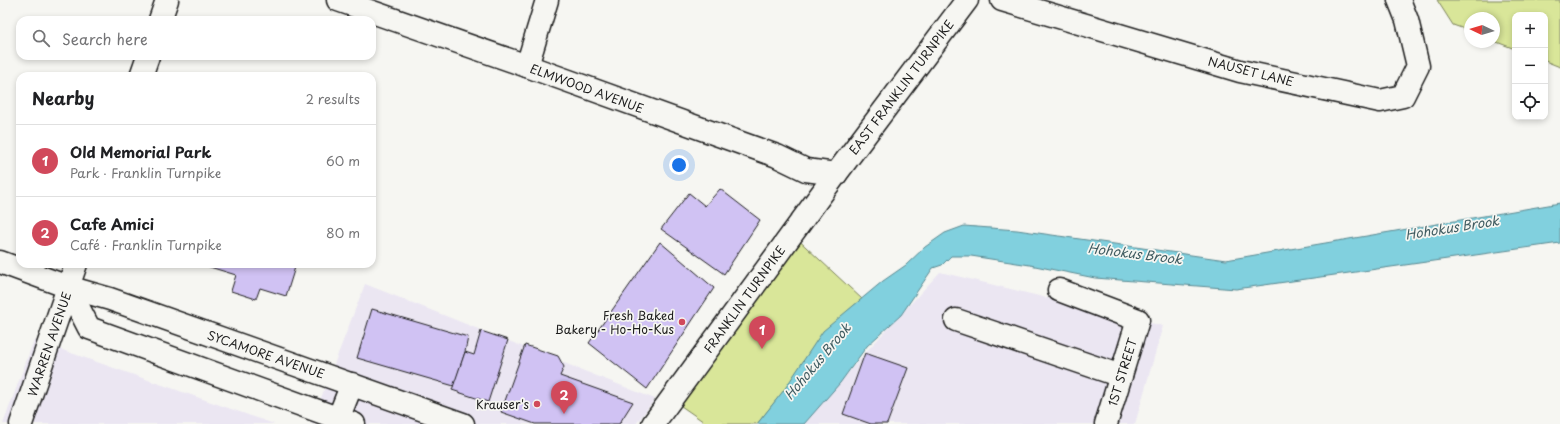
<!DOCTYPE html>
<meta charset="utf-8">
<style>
:root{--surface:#fff;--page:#f6f6f6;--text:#202124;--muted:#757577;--line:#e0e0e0;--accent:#d1495b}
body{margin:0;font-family:"Playpen Sans",sans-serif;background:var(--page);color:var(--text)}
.controls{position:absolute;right:12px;top:12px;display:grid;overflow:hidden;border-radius:8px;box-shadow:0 2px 6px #0003}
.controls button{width:36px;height:36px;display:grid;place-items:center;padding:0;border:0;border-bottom:1px solid var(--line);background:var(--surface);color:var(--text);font:20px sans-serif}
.compass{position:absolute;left:1464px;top:12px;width:36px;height:36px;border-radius:50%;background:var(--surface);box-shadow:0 2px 6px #0003;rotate:274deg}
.you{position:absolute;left:679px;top:165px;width:14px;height:14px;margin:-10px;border:3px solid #fff;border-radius:50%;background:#1a73e8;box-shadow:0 0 0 6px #1a73e833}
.badge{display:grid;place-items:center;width:26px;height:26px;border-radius:50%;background:var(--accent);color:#fff;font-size:13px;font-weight:700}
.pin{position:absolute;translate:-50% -33px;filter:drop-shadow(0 1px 2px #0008)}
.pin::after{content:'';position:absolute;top:21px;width:14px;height:12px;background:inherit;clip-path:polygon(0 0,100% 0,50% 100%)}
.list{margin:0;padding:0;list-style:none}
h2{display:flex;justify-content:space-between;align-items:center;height:52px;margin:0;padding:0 16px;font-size:17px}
h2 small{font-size:13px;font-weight:400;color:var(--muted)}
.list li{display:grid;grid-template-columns:26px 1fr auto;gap:12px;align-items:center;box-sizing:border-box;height:72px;padding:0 16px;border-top:1px solid var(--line)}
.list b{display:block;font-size:15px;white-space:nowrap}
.list p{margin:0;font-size:13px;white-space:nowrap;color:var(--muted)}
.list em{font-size:13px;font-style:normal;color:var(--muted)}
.icon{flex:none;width:22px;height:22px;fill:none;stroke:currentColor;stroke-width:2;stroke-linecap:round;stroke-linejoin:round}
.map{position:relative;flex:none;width:1560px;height:424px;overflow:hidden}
.search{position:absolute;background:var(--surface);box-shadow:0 2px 6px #0003;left:16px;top:16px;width:360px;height:44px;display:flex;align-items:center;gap:10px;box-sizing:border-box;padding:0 14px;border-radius:12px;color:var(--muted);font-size:15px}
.panel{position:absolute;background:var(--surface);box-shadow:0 2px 6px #0003;left:16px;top:72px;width:360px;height:196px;border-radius:12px}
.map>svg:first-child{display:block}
.built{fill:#ebe6f2}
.green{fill:#d9e699;stroke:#7a815a}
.water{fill:#81d0de;stroke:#598890}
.building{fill:#d0c2f3;stroke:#1c1c1c}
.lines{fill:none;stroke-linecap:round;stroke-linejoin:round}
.minor-casing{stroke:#1c1c1c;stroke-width:25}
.minor{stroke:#f6f6f2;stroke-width:22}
.poi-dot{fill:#d1495b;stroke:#f6f6f2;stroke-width:1.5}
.labels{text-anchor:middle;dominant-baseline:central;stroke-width:3.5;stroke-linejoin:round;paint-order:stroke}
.street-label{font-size:12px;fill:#1c1c1c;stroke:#f6f6f2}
.poi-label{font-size:12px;fill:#1c1c1c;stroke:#f6f6f2;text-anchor:end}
.water-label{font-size:13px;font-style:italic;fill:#3f5b60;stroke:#f6f6f2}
</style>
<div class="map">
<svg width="1560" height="424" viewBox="0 0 1560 424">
<rect width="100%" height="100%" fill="#f6f6f2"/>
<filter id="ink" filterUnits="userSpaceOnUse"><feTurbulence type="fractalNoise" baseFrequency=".025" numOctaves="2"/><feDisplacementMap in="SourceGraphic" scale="8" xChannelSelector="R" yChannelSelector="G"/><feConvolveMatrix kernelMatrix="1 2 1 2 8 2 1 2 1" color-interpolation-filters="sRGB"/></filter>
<g filter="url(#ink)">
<!-- built -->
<g class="built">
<polygon points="940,272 1163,326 1135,424 804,424 865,353"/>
<polygon points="365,284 655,399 636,424 311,424"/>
<polygon points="34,340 274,424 3,424"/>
</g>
<!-- green -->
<g class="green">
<polygon points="1437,0 1560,0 1560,67 1545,61 1545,15 1515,15 1515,49 1494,41 1494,18 1470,18 1470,31 1453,25"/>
<polygon points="792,234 862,299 850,309 757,424 707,424 671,399"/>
</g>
<!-- water -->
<polygon class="water" points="1560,203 1560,243 1236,289 1095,278 1030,265 971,256 951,256 942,265 933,268 901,315 867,346 840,383 804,424 757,424 784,390 823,331 883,281 906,265 925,247 945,233 964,226 1017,230 1226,260"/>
<!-- building -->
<g class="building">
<polygon points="720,189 760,220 724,274 661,229 689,193 705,206"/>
<polygon points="660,242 714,288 647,389 589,343"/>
<polygon points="200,264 296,264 286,296 260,288 256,299 231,291 236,275"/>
<polygon points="372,309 468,337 465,352 454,386 357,358"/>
<polygon points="481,331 508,340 488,402 452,390 465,352 474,355"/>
<polygon points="525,345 558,356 564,367 560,376 633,402 619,424 535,424 501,412"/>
<polygon points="865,353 908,368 887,424 871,424 843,414"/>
</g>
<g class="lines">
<defs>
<g id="minor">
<polyline points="338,0 527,66 777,156 806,170 836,174"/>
<polyline points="1002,0 1240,71 1380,101 1403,96 1418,66 1407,20 1399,0"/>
<polyline points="160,20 167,0"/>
<polyline points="527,66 547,0"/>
<polyline points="141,76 148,56"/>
<polyline points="0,262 68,287 110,299 463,424"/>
<polyline points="68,287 89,328 354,424"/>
<polyline points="1059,290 1138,320 1106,424"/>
<polyline points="956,320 1121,376"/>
<polyline points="21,424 76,264"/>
<polyline points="336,424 352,384"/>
<polyline points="653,424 836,174 967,0"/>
</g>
</defs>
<!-- minor casing -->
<use href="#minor" class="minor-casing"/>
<!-- minor -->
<use href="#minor" class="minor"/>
</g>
</g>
<!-- markers -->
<g class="poi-dot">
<circle cx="682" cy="322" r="4"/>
<circle cx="537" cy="404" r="4"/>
</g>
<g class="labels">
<!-- street labels -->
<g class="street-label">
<text transform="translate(1251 71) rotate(14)">NAUSET LANE</text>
<text transform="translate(901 87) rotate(-53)">EAST FRANKLIN TURNPIKE</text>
<text transform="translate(587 88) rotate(20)">ELMWOOD AVENUE</text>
<text transform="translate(744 299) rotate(-54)">FRANKLIN TURNPIKE</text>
<text transform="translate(49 344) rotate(-71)">WARREN AVENUE</text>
<text transform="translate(266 354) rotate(19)">SYCAMORE AVENUE</text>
<text transform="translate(1122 372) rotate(-73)">1ST STREET</text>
</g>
<!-- poi labels -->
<g class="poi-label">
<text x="674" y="315">Fresh Baked<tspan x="674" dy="14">Bakery - Ho-Ho-Kus</tspan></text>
<text x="529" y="404">Krauser's</text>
</g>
<!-- water labels -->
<g class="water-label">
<text transform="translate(1452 227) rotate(-9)">Hohokus Brook</text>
<text transform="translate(1135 253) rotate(7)">Hohokus Brook</text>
<text transform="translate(817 361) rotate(-50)">Hohokus Brook</text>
</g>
</g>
</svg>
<div class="controls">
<button>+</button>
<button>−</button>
<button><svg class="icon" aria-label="locate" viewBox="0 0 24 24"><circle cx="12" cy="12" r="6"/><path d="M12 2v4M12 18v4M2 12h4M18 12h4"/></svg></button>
</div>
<svg class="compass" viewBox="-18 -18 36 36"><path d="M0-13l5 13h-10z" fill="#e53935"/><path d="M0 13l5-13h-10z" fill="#757577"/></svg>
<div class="you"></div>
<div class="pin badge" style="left:762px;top:349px">1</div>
<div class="pin badge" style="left:564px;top:414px">2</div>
<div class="search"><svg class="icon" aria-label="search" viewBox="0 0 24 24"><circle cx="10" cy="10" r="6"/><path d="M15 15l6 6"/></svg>Search here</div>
<section class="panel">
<h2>Nearby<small>2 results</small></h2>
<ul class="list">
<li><span class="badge">1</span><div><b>Old Memorial Park</b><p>Park · Franklin Turnpike</p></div><em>60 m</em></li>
<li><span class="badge">2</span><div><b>Cafe Amici</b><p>Café · Franklin Turnpike</p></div><em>80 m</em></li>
</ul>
</section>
</div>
